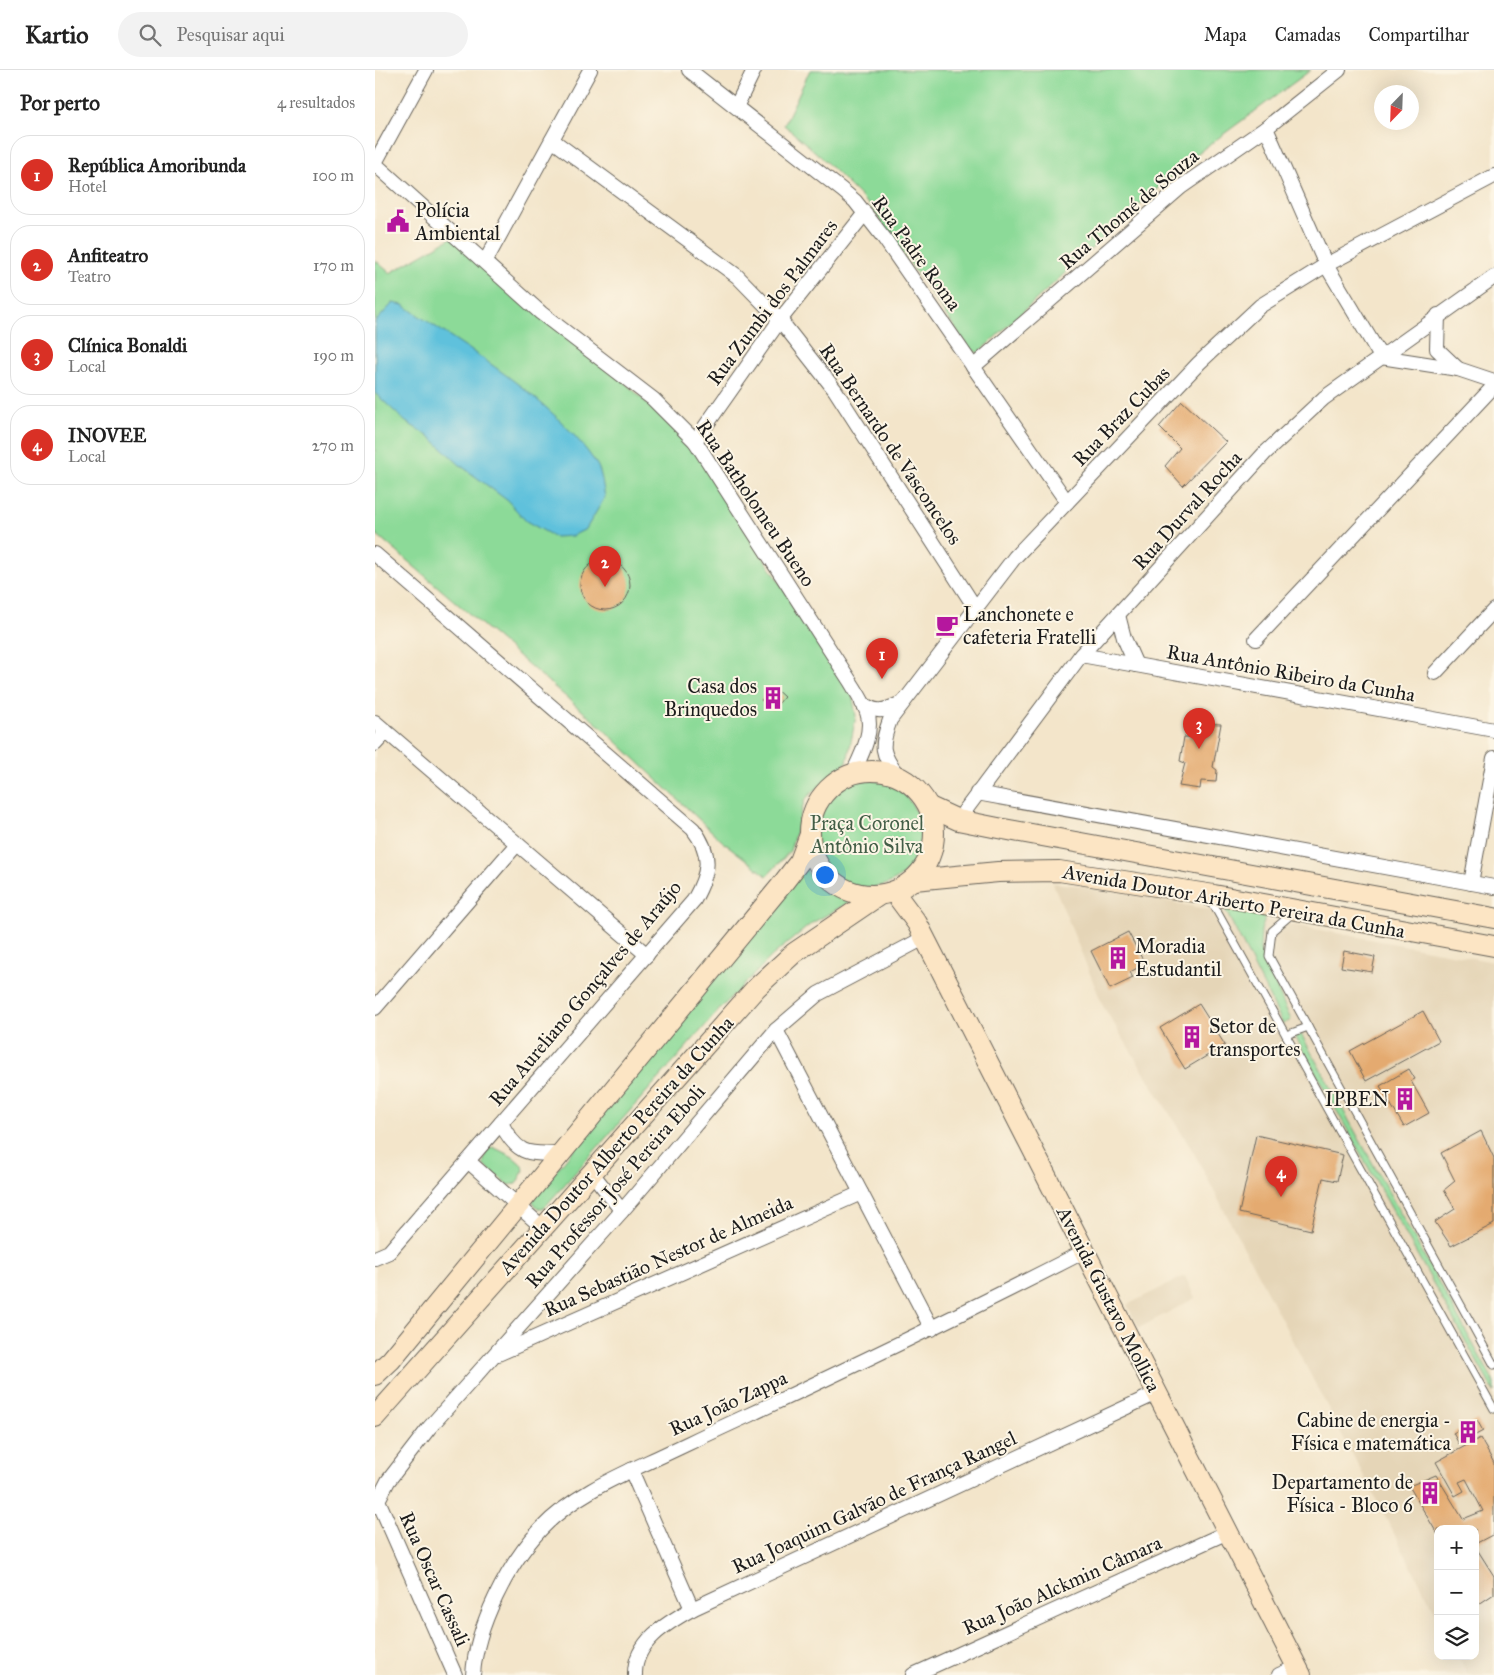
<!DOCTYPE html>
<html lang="pt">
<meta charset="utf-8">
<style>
:root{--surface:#fff;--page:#f2f2f2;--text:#222;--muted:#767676;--line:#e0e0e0;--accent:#d93025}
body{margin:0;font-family:"IM FELL Great Primer",serif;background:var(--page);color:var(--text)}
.controls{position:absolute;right:15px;bottom:15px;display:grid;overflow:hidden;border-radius:10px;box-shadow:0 5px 20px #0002}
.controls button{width:45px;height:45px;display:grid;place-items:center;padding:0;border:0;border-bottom:1px solid var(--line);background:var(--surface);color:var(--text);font:25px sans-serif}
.compass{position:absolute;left:999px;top:15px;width:45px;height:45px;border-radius:50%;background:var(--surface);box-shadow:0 5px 20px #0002;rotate:203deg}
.you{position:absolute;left:449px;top:804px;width:18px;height:18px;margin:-12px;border:4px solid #fff;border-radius:50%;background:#1a73e8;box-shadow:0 0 0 8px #1a73e833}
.badge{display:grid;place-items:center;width:32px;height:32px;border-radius:50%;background:var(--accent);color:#fff;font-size:16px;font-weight:700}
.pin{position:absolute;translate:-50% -41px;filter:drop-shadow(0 1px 2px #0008)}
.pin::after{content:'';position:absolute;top:26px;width:18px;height:15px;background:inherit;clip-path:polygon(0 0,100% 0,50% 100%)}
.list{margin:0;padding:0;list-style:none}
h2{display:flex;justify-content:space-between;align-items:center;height:65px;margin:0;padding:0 20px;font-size:21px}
h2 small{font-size:16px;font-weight:400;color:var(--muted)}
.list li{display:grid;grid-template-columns:32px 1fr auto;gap:15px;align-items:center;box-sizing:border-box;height:80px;margin:0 10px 10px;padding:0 10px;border:1px solid var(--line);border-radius:20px}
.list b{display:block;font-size:19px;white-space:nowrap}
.list p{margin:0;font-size:16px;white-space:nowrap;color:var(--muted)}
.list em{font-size:16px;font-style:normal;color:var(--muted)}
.icon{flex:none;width:28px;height:28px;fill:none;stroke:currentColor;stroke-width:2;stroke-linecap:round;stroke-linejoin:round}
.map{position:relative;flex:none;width:1119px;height:1605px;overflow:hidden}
header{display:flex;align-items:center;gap:30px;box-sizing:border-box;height:70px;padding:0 25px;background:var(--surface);border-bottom:1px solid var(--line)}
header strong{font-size:24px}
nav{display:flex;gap:28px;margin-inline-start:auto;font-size:18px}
.search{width:350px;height:45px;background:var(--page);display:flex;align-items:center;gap:12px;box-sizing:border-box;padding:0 18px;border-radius:28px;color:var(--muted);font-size:19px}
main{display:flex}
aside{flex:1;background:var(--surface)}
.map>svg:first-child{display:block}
.built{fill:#e5d5b7}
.green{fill:#8cda98;stroke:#547b5a}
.water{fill:#5ec1dc;stroke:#3d6e7c}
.building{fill:#e4aa70}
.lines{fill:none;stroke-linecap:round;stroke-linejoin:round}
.lane-casing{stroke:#676259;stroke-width:9}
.street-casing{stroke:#676259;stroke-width:16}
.secondary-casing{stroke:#676259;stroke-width:22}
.lane{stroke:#fff;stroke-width:7}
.street{stroke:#fff;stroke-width:14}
.secondary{stroke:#fce5c4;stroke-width:20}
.labels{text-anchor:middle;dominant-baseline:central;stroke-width:4;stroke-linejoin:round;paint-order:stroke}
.street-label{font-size:20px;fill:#1c1c1c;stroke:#fcf5e5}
.poi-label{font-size:20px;fill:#1c1c1c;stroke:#fcf5e5;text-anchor:start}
.park-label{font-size:20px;fill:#435e47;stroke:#fcf5e5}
</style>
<header>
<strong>Kartio</strong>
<div class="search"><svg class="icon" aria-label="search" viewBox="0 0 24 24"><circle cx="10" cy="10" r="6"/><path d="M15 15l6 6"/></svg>Pesquisar aqui</div>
<nav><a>Mapa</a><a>Camadas</a><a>Compartilhar</a></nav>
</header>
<main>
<aside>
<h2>Por perto<small>4 resultados</small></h2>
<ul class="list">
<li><span class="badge">1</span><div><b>República Amoribunda</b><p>Hotel</p></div><em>100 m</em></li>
<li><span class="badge">2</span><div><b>Anfiteatro</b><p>Teatro</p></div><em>170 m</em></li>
<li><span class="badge">3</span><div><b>Clínica Bonaldi</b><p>Local</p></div><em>190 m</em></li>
<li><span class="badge">4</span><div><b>INOVEE</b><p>Local</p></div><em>270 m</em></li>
</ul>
</aside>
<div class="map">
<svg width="1119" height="1605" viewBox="0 0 1119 1605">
<rect width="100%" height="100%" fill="#fcf5e5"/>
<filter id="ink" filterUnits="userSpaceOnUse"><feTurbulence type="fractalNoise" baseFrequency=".02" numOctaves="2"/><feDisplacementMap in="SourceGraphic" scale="10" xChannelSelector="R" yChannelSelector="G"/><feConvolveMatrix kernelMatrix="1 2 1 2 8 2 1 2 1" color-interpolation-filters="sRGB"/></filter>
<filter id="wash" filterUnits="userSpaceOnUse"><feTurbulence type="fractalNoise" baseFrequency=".0096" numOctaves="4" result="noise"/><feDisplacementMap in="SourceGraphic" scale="20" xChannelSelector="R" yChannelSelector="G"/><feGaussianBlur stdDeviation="1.12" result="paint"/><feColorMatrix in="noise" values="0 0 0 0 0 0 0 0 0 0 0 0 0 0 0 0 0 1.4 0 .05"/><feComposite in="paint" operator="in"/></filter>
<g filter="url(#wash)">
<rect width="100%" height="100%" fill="#f3e5ca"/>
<!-- built -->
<g class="built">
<polygon points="678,813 742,819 804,834 1119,892 1119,1605 1093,1605 1083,1586 1100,1586 1100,1459 1063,1459 1063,1547 819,1083 728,936"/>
<polygon points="810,1206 820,1228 764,1258 752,1235"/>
</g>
<!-- green -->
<g class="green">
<polygon points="435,0 936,0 812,91 603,283 594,278 496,137 445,86 409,55"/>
<polygon points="76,168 256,318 313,372 477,623 481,646 472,692 430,729 415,781 392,806 347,771 226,657 0,463 0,190 15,203"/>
<circle cx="492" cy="764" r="54"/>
<path d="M430,798c11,19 24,29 45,34l-38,21 -40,33 -52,53 -177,200h-5l-6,-9z"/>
<polygon points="849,837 892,844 886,860 885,880 916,950 908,954"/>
<polygon points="926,964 1119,1312 1119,1322 920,966"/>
<polygon points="118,1077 138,1087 146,1094 149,1100 141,1114 134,1115 108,1095 111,1081"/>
</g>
<!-- water -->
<path class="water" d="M18,233l10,2c66,45 148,92 193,158 6,9 7,24 9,34l-19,32 -14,7 -17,1 -29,-16 -18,-20 -48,-36 -30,-28 -24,-15 -31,-29v-71z"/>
<g id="blocks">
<!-- building -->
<g class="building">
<polygon points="807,331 851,372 808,416 790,396 805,378 784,357"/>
<circle cx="230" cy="515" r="25"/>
<polygon points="398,617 409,627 398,640 386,630"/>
<polygon points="817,653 846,654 838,697 842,700 841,712 826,711 825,719 804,716 810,693 805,691 809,667 814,667"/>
<polygon points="753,862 770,894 755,902 758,908 735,919 716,881"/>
<polygon points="969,881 1000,887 997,902 966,897"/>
<polygon points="824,934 850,975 810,999 785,958"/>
<polygon points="1048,941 1064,971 991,1011 975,981"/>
<polygon points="1034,999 1040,1009 1036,1011 1054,1043 1029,1057 1005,1016"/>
<polygon points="1106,1061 1119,1088 1119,1154 1076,1176 1060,1152 1080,1139 1069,1120 1080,1111 1066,1083"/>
<polygon points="881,1065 968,1085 962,1111 948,1108 936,1160 864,1143"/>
<polygon points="1102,1350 1108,1361 1084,1374 1078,1363"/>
<polygon points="1105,1368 1119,1393 1119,1464 1100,1474 1100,1459 1063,1459 1063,1465 1034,1416 1061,1405 1088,1449 1108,1441 1091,1409 1084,1412 1089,1421 1080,1426 1061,1392"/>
<polygon points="1100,1476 1119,1506 1119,1524 1104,1534 1100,1529"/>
</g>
</g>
</g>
<g filter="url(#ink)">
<use href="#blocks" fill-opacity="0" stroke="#676259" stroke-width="1"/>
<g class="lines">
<defs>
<g id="lane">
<polyline points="831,831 839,836 1119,1339"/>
<polyline points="918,843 897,861 894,886 1119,1295"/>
<polyline points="911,965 933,957"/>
</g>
<g id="street">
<polyline points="314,0 467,120 480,131 509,168 692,432"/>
<polyline points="362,35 379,0"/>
<polyline points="891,58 951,195 1006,287 1083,299 1119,311"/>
<polyline points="177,70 362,206 405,250 460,320 601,539"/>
<polyline points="0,93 51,0"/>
<path d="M0,94l166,149 112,86 42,42 155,240c6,10 13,20 17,31 7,20 -6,44 -14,61"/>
<polyline points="110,192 215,0"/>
<polyline points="1063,245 1062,279 1083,299"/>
<polyline points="598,297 806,117 891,58 964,0"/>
<polyline points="320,371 405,250 490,143"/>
<path d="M0,484l318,275c20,26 16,44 1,71l-305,352 -14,6"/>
<polyline points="743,545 749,568 761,595"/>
<polyline points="881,569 1119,316"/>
<polyline points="706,585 1119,660"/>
<polyline points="1060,603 1119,540"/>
<path d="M487,633c16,12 23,7 40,0"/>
<polyline points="0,652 272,885"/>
<polyline points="0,674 11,662"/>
<path d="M523,706c-17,-23 -18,-29 -8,-56l125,-163 184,-194 61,-57 66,-41 168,-89"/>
<polyline points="602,723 1119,817"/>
<polyline points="583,750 706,585 889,384 949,328 1119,207"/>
<polyline points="1096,813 1119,688"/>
<polyline points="0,938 142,774"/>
<polyline points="401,960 557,1259"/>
<path d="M126,1053c15,30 25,32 57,30"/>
<polyline points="93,1091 167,1157"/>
<polyline points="216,1102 247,1141"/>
<polyline points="123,1284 486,1123"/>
<polyline points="256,1400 317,1539"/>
<polyline points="3,1430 80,1605"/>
<polyline points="0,1436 13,1411 54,1358 247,1141 401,960 443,924 549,868"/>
<path d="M98,1605c3,-49 35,-111 68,-146 31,-33 75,-52 116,-71 30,-14 61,-29 92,-43 113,-53 225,-107 336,-164"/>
<path d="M260,1605c-1,-33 32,-52 57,-66l465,-216"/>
<polyline points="538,1605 853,1462"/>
<polyline points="904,1605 922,1597"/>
</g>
<g id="secondary">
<circle cx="497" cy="763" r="62"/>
<polyline points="555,737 583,750 623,758 1119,848"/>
<polyline points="539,810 623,802 684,801 839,825 1119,876"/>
<polyline points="519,822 542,853 926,1605"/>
<polyline points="0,1305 16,1290 405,817 425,791 434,767"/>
<polyline points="0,1347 381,918 419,883 503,826"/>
</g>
</defs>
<!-- lane casing -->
<use href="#lane" class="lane-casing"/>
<!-- street casing -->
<use href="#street" class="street-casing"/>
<!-- secondary casing -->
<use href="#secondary" class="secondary-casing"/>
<!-- lane -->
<use href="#lane" class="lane"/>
<!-- street -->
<use href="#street" class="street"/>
<!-- secondary -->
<use href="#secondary" class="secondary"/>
</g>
</g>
<!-- icons -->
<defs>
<symbol id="civic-bare" viewBox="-9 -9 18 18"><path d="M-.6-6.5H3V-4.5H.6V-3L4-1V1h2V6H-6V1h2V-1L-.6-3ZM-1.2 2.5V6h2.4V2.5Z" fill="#b5179e" stroke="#fcf5e5" stroke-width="2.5" paint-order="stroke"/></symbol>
<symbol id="cafe-bare" viewBox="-9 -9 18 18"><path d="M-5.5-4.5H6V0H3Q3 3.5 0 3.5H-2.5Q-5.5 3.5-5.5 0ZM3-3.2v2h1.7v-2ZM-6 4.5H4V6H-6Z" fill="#b5179e" stroke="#fcf5e5" stroke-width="2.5" paint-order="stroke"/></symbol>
<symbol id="building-bare" viewBox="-9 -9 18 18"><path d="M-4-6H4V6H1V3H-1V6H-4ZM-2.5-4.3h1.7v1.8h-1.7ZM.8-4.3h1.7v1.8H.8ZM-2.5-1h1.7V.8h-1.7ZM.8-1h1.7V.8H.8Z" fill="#b5179e" stroke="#fcf5e5" stroke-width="2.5" paint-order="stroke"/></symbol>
</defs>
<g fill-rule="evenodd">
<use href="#civic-bare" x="7" y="135" width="32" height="32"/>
<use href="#cafe-bare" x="556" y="539" width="32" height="32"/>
<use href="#building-bare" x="382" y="612" width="32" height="32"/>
<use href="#building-bare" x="727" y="872" width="32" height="32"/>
<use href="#building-bare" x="801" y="951" width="32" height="32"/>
<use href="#building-bare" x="1014" y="1013" width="32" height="32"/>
<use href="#building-bare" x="1077" y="1346" width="32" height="32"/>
<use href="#building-bare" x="1039" y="1407" width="32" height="32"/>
</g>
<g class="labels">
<!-- street labels -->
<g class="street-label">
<text transform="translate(754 139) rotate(-40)">Rua Thomé de Souza</text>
<text transform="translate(542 183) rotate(54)">Rua Padre Roma</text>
<text transform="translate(397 232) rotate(-53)">Rua Zumbi dos Palmares</text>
<text transform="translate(746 346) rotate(-46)">Rua Braz Cubas</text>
<text transform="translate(516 374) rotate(56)">Rua Bernardo de Vasconcelos</text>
<text transform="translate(381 433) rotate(56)">Rua Batholomeu Bueno</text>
<text transform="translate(812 440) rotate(-48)">Rua Durval Rocha</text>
<text transform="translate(916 603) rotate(10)">Rua Antônio Ribeiro da Cunha</text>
<text transform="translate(859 831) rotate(10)">Avenida Doutor Ariberto Pereira da Cunha</text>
<text transform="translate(210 923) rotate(-50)">Rua Aureliano Gonçalves de Araújo</text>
<text transform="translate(241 1075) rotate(-48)">Avenida Doutor Alberto Pereira da Cunha</text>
<text transform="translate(240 1116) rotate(-49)">Rua Professor José Pereira Eboli</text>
<text transform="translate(293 1186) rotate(-24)">Rua Sebastião Nestor de Almeida</text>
<text transform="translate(734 1229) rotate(63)">Avenida Gustavo Mollica</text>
<text transform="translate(353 1333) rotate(-25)">Rua João Zappa</text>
<text transform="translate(499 1432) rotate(-25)">Rua Joaquim Galvão de França Rangel</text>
<text transform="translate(60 1509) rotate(66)">Rua Oscar Cassali</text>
<text transform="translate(687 1515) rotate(-24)">Rua João Alckmin Câmara</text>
</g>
<!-- poi labels -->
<g class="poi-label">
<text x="40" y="140">Polícia<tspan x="40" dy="23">Ambiental</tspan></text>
<text x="588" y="544">Lanchonete e<tspan x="588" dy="23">cafeteria Fratelli</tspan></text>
<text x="382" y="616" text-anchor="end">Casa dos<tspan x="382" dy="23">Brinquedos</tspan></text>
<text x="760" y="876">Moradia<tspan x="760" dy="23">Estudantil</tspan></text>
<text x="834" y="956">Setor de<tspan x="834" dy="23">transportes</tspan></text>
<text x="1014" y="1029" text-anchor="end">IPBEN</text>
<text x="1076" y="1350" text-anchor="end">Cabine de energia -<tspan x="1076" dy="23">Física e matemática</tspan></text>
<text x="1038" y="1412" text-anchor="end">Departamento de<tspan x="1038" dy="23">Física - Bloco 6</tspan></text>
</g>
<!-- park labels -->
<g class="park-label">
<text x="492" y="753">Praça Coronel<tspan x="492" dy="23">Antônio Silva</tspan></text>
</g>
</g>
</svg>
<div class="controls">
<button>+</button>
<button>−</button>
<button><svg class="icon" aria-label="layers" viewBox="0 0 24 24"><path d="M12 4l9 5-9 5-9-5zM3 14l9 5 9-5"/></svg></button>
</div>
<svg class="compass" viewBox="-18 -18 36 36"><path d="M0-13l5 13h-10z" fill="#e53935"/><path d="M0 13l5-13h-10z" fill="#767676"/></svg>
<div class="you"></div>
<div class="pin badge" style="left:507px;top:609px">1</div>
<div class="pin badge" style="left:230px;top:517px">2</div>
<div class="pin badge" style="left:824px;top:679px">3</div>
<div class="pin badge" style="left:906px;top:1127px">4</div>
</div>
</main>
